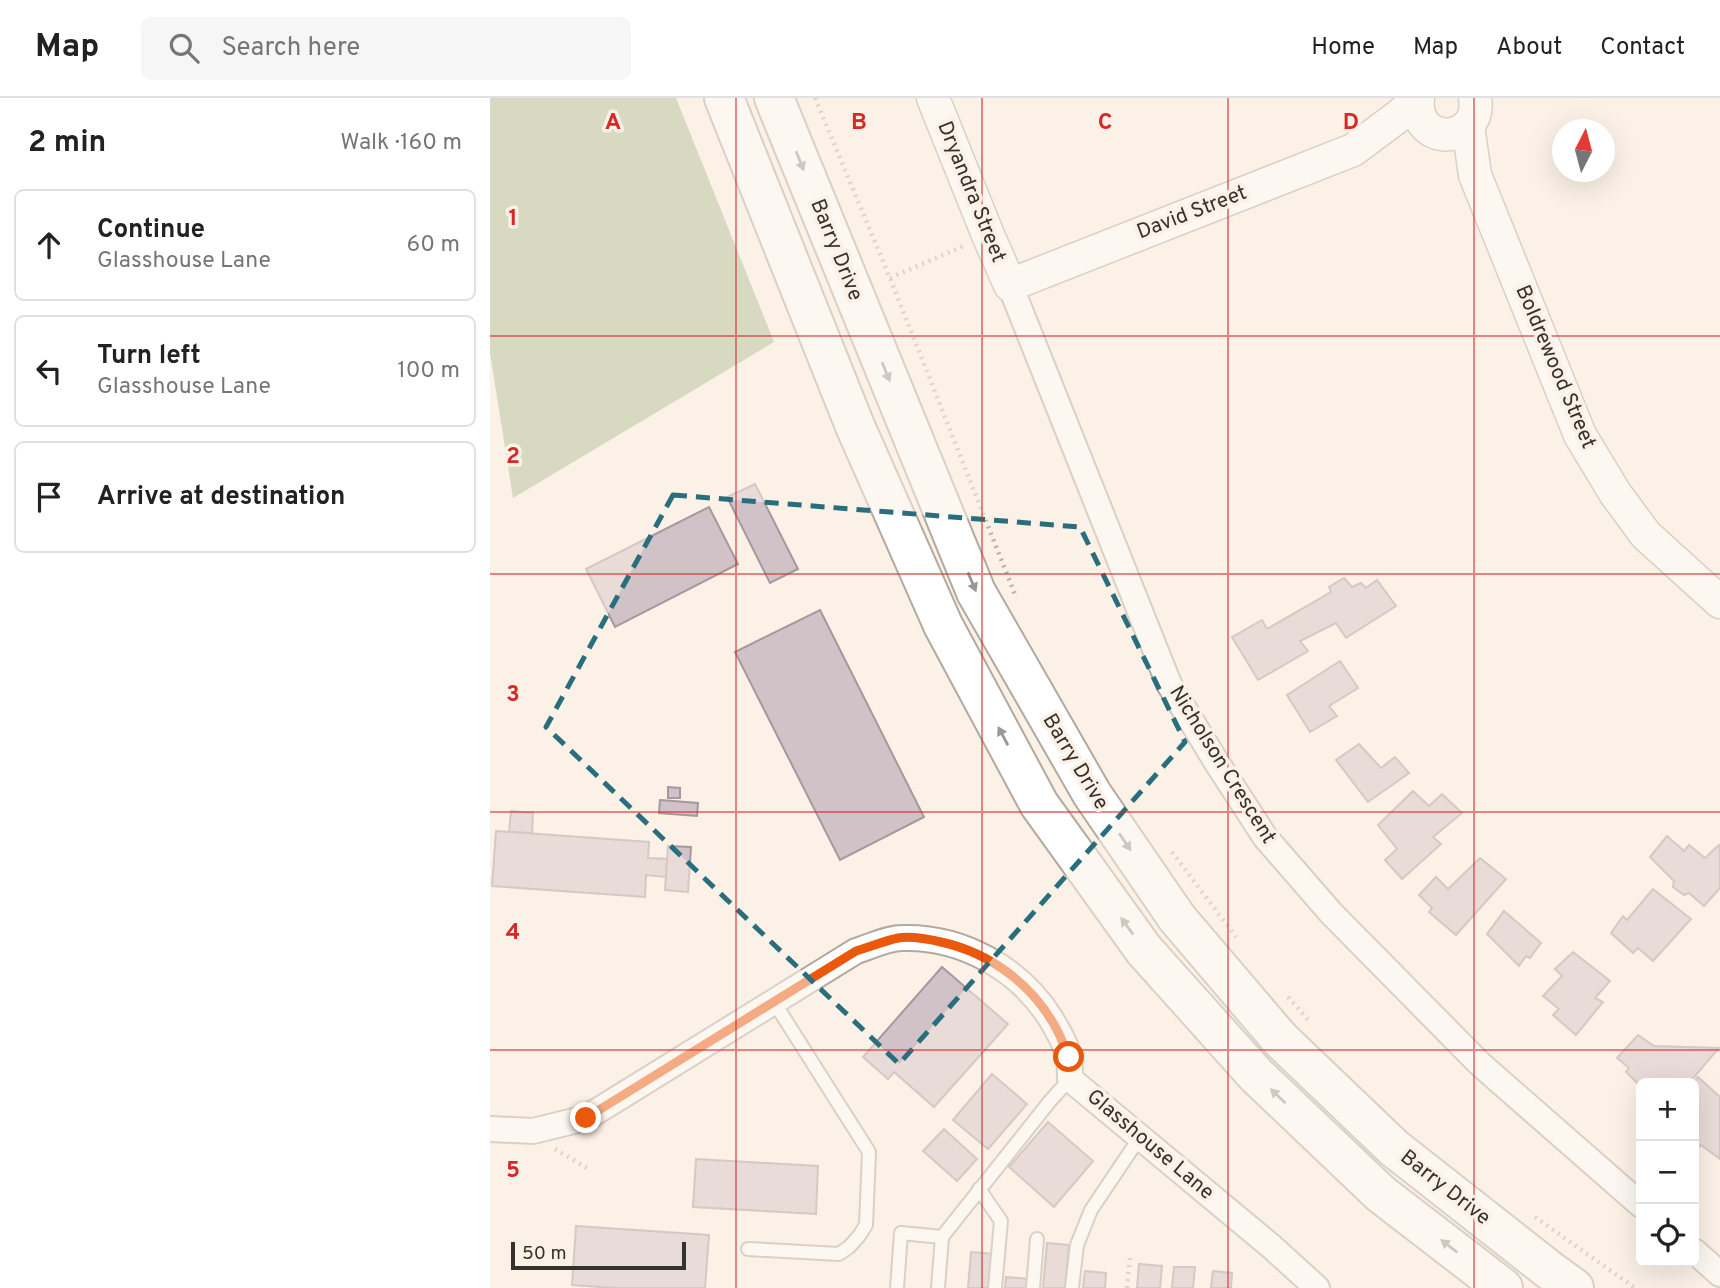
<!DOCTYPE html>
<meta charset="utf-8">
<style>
:root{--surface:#fff;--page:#f6f6f6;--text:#222;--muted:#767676;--line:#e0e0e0}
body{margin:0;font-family:Overpass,sans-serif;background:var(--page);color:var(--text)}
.controls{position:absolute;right:21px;bottom:21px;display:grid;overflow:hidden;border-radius:10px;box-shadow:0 7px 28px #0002}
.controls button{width:63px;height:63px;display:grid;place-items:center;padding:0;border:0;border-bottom:2px solid var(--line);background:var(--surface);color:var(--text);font:35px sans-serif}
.compass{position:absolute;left:1062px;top:21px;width:63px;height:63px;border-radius:50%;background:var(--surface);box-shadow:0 7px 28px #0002;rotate:6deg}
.scale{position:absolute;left:21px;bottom:18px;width:175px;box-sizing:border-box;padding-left:7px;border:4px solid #35312d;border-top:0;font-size:19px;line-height:24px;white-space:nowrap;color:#35312d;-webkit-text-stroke:5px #fbf1e6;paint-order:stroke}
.stop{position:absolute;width:21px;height:21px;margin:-16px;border:5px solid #ea580c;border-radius:50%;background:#fff}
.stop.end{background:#ea580c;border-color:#fff;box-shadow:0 2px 7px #0008}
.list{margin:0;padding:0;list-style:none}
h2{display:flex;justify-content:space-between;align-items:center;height:91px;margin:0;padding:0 28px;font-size:30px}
h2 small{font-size:23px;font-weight:400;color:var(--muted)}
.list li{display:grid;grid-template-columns:46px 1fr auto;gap:21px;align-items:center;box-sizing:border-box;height:112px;margin:0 14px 14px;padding:0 14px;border:2px solid var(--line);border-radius:10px}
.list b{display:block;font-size:26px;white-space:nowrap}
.list p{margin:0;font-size:23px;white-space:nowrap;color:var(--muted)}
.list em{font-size:23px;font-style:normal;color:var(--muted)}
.icon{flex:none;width:38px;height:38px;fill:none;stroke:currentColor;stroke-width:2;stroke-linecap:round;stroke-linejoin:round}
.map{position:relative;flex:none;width:1230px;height:1190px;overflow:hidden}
header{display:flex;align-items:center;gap:42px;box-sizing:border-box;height:98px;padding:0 35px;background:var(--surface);border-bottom:2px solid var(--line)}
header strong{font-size:33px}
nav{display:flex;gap:38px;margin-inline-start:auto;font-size:24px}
.search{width:490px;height:63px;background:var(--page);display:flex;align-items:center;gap:18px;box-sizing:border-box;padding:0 24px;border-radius:10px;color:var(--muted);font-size:26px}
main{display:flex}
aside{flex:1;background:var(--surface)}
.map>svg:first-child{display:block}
.forest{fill:#acbe95}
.building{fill:#d1c2c7;stroke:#a6989d;stroke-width:2}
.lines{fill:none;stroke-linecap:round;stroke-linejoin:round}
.service-casing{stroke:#b3a99f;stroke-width:16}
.minor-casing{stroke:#b3a99f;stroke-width:28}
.tertiary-casing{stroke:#b3a99f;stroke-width:35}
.primary-casing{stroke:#b3a99f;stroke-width:42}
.path{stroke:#b9b1a8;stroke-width:4.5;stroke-dasharray:2 5;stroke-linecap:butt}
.service{stroke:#fff;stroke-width:12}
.minor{stroke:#fff;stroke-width:24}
.tertiary{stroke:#fff;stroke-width:32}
.primary{stroke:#fff;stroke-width:38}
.oneway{fill:#9a9896}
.route{stroke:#ea580c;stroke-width:9}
.marked{fill:none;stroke:#296e7d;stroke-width:5;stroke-dasharray:14 9;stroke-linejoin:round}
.grid{fill:none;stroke:#d62828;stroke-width:2;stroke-opacity:0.55}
.labels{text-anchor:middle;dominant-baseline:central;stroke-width:7;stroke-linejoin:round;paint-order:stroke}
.street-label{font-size:21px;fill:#35312d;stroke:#fbf1e6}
.grid-label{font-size:23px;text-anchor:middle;font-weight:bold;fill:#d62828;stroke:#fbf1e6;stroke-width:7;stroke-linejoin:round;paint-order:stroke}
</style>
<header>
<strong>Map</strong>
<div class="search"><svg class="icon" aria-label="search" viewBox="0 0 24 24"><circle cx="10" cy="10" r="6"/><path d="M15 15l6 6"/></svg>Search here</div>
<nav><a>Home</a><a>Map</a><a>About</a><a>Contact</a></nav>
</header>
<main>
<aside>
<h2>2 min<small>Walk · 160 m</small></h2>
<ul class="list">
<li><svg class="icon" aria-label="ahead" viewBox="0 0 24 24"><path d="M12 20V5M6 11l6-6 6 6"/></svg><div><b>Continue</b><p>Glasshouse Lane</p></div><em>60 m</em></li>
<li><svg class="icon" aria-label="left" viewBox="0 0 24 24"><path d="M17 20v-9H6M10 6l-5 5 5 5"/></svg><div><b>Turn left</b><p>Glasshouse Lane</p></div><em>100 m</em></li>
<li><svg class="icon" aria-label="arrive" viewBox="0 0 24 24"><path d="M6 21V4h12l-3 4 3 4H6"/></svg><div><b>Arrive at destination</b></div></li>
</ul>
</aside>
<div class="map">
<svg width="1230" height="1190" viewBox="0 0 1230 1190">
<rect width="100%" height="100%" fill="#fbf1e6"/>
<!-- forest -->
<polygon class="forest" points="0,0 186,0 284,244 23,400 0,255"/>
<!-- building -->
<g class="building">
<polygon points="265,386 308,471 280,485 237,399"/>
<polygon points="219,409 248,466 125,529 96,471"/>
<polygon points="854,480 862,489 871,485 876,490 887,482 906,508 856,540 846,525 810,543 818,553 768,582 742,539 772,522 777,531 841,494 839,489"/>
<polygon points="330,512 434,719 350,762 245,554"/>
<polygon points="850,563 868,590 839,608 847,618 820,634 797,597"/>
<polygon points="869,646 891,670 905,659 919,675 878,704 846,662"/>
<polygon points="178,689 190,690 190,700 178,700"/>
<polygon points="923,693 939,708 952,696 972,715 943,739 951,746 912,781 895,762 907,751 888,727"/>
<polygon points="170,702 208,705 207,718 169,715"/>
<polygon points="21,713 43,715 42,735 19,734"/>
<polygon points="6,733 159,744 158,760 177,761 176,779 156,777 155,799 2,788"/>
<polygon points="1177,738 1194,753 1199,747 1215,760 1229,747 1230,749 1230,790 1214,808 1199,795 1194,797 1183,789 1184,783 1160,759"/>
<polygon points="178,748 201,749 198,794 175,792"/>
<polygon points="990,760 1016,781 966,837 939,814 942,810 929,797 946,779 958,791"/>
<polygon points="1163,791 1201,821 1163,863 1148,850 1143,855 1121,835 1133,818 1137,822"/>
<polygon points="1014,813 1051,845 1040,860 1036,858 1029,868 997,836"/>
<polygon points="1083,854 1120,883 1105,900 1113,904 1086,937 1063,917 1069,911 1053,898 1072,878 1065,871"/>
<polygon points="452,869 518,926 444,1009 404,974 398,981 373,959"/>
<polygon points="1148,937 1164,948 1229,950 1199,985 1179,985 1174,981 1169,985 1159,985 1158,984 1151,985 1150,988 1136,974 1139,970 1127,960"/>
<polygon points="502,976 537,1006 498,1051 463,1022"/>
<polygon points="1208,979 1230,999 1230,1061 1211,1047 1208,1050 1204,1046 1203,985"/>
<polygon points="558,1024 603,1063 564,1109 519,1069"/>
<polygon points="454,1031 487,1061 467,1083 433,1053"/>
<polygon points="206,1061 328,1068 326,1116 203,1109"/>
<polygon points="86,1128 219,1137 215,1190 125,1190 82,1187"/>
<polygon points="557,1145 579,1147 575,1190 553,1190"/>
<polygon points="481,1154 504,1156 500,1190 478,1190"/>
<polygon points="649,1166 672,1168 670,1190 647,1190"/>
<polygon points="684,1169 705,1169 703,1190 682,1190"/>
<polygon points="595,1173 616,1175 615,1190 593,1190"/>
<polygon points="723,1173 742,1175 741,1190 721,1190"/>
<polygon points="516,1179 539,1181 538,1190 515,1190"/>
</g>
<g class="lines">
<defs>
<g id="service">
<polyline points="489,1091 511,1123 505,1190"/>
<polyline points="258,1151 349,1156 359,1149 369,1138 376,1127 379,1054 284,904"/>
<polyline points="407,1190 411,1135 452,1139"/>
<polyline points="448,1190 452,1139 560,1003 580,981"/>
<polyline points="543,1190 547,1141"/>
<polyline points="582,1190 587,1147 601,1112 650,1039"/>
</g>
<g id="minor">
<polyline points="520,187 679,586 727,665 775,739 841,815 990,966 1151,1107"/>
<path d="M0,1031l43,2 53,-13 270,-167c14,-4 31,-13 46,-13 60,-2 118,31 149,81 7,12 15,25 18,39 1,7 1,14 1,21l202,168 45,41"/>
<polyline points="1204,1153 1230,1176"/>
</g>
<g id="tertiary">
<polyline points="443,0 498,137 520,187 863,52 910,17 927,2"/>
<path d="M928,0c-5,51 65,46 57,0"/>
<polyline points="978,28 985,77 1090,337 1125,395 1156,437 1230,504"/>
</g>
<g id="primary">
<polyline points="234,0 365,328 453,527 549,706 654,852 766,977 891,1096 1013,1190"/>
<polyline points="284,0 486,494 602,696 687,820 790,941 904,1050 1058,1171 1084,1190"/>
</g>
</defs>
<!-- service casing -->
<use href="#service" class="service-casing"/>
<!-- minor casing -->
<use href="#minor" class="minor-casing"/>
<!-- tertiary casing -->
<use href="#tertiary" class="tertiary-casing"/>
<!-- primary casing -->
<use href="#primary" class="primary-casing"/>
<!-- path -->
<g class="path">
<polyline points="325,0 400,180 526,499"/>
<polyline points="400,180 476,147"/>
<polyline points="682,754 746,839"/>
<polyline points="798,899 820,924"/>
<polyline points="65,1051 97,1070"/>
<polyline points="1045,1119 1145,1190"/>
<polyline points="637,1190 640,1160"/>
</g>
<!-- service -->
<use href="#service" class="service"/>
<!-- minor -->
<use href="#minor" class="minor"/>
<!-- tertiary -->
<use href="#tertiary" class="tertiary"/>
<!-- primary -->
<use href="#primary" class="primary"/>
</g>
<!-- one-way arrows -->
<defs><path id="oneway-solid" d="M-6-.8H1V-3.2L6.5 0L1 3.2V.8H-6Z" transform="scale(1.75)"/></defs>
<g class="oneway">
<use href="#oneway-solid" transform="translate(310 63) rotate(68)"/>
<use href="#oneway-solid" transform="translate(396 274) rotate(68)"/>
<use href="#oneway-solid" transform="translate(482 484) rotate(67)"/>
<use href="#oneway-solid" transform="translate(513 638) rotate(-118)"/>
<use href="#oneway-solid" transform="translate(635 744) rotate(56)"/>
<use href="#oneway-solid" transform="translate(637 828) rotate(-126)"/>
<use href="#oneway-solid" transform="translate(788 998) rotate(-136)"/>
<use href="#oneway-solid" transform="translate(959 1148) rotate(-142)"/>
</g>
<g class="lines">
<!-- route -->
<path class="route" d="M96,1020l270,-167c14,-4 28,-10 42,-13 13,-2 30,1 43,4 50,11 94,44 117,90 4,8 7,17 11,25"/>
</g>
<!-- marked area -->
<path d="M0 0H1230V1190H0ZM183,397l407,32 105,215 -286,322 -353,-337z" fill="#fbf1e6" fill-opacity=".55" fill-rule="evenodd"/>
<path class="marked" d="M183,397l407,32 105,215 -286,322 -353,-337z"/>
<!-- grid -->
<path class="grid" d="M246,0v1190M492,0v1190M738,0v1190M984,0v1190M0,238h1230M0,476h1230M0,714h1230M0,952h1230"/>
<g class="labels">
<!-- street labels -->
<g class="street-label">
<text transform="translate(481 94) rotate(68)">Dryandra Street</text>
<text transform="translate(702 115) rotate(-21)">David Street</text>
<text transform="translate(346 152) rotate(68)">Barry Drive</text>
<text transform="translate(1065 269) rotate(67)">Boldrewood Street</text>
<text transform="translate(585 664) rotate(59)">Barry Drive</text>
<text transform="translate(732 667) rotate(58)">Nicholson Crescent</text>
<text transform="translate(660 1047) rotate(40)">Glasshouse Lane</text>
<text transform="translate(955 1090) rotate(38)">Barry Drive</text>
</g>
</g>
<g class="grid-label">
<text x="123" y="31">A</text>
<text x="369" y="31">B</text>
<text x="615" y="31">C</text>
<text x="861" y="31">D</text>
<text x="23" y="127">1</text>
<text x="23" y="365">2</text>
<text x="23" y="603">3</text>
<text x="23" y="841">4</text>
<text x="23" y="1079">5</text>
</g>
</svg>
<div class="controls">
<button>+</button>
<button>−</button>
<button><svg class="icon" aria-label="locate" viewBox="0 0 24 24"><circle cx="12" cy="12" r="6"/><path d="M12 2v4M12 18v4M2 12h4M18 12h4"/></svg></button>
</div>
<svg class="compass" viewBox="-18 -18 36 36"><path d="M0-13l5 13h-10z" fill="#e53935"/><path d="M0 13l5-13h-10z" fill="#767676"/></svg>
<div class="scale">50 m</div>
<div class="stop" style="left:579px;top:959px"></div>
<div class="stop end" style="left:96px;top:1020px"></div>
</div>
</main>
